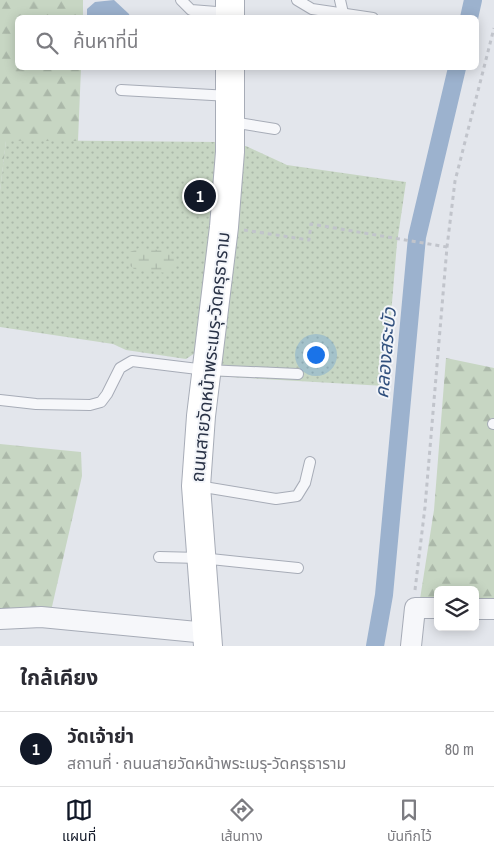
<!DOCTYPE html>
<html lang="th">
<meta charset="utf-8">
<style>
:root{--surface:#fff;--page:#f7f7f7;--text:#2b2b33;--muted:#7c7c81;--line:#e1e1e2;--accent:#111827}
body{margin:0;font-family:"Archivo Narrow","Noto Sans Thai",sans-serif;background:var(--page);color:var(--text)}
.controls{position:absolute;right:15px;bottom:15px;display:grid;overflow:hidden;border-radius:8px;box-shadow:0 2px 12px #0003}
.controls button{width:45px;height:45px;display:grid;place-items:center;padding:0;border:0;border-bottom:1px solid var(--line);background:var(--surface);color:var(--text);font:25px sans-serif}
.you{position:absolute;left:315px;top:354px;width:18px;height:18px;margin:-12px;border:4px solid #fff;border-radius:50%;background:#1a73e8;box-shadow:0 0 0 8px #1a73e833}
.badge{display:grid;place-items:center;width:32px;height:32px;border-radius:50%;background:var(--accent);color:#fff;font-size:16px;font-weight:700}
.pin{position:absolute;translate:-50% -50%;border:2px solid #fff;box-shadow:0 1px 5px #0006}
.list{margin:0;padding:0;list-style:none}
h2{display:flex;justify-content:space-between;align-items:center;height:65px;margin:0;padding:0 20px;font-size:21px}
h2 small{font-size:16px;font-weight:400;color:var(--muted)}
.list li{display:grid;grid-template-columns:32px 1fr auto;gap:15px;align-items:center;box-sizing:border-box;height:75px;padding:0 20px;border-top:1px solid var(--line)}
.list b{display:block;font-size:19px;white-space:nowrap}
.list p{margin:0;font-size:16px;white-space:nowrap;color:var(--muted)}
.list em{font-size:16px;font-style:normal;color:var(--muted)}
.icon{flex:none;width:28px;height:28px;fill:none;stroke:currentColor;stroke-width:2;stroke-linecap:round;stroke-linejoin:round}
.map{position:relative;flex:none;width:494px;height:646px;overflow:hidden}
.search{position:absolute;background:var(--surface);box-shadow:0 2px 12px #0003;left:15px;right:15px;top:15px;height:55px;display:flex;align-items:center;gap:12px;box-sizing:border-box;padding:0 18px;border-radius:8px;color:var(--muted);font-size:19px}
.sheet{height:140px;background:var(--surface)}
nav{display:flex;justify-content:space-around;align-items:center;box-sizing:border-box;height:70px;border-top:1px solid var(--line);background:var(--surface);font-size:14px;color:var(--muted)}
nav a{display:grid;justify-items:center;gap:2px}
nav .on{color:var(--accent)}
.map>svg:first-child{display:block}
.grass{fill:url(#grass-dots)}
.forest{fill:url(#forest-firs)}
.wetland{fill:url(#wetland-marsh)}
.water{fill:#9cb2ce}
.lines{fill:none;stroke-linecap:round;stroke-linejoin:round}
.canal{stroke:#9cb2ce;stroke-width:18}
.lane-casing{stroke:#a7acb7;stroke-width:12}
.street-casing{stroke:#a7acb7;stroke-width:22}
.secondary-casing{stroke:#a7acb7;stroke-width:30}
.path{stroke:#c1c4cb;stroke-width:3;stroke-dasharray:4 4;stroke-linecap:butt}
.lane{stroke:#f6f7fa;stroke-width:10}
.street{stroke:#f6f7fa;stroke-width:20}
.secondary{stroke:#fff;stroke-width:28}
.labels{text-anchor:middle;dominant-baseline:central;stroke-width:4;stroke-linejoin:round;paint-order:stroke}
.street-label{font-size:18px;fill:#293246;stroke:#f3f5f9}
.water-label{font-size:19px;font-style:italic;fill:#304f7d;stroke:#f3f5f9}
</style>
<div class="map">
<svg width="494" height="646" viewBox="0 0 494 646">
<defs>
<pattern id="grass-dots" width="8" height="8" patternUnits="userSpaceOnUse" patternTransform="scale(1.25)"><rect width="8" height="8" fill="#c7d6c3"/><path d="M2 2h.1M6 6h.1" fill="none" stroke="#abb8a9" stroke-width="1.8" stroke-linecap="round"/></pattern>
<pattern id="forest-firs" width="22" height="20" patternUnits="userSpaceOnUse" patternTransform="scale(1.25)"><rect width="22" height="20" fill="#c7d6c3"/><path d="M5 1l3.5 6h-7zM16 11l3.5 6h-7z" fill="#abb8a9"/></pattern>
<pattern id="wetland-marsh" width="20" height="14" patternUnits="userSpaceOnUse" patternTransform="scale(1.25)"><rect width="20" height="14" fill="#c7d6c3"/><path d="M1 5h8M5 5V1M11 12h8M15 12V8" fill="none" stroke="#abb8a9"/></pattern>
</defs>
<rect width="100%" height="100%" fill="#e3e6ec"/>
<!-- grass -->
<g class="grass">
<polygon points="6,140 218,142 208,254 195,353 186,359 126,350 113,344 0,327 0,191"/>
<polygon points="242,146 246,146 287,165 406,182 397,243 385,386 213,376"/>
</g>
<!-- forest -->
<g class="forest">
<polygon points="0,0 83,0 83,17 18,18 18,68 81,68 78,141 6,141 0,191"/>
<polygon points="446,358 494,368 494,602 475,601 475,590 438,590 438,600 420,599 434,510"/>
<polygon points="0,444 81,452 82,476 51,611 0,613"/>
</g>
<!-- wetland -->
<polygon class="wetland" points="139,248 168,251 174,258 174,266 167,273 134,269 128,264 130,252"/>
<!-- water -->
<polygon class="water" points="114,0 129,14 130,17 87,17 87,9 95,2"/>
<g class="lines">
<!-- canal -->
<g class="canal">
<polyline points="469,18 473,0"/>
<polyline points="375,646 384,595 417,237 457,68"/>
</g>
<defs>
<g id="lane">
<polyline points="181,0 191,10 229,13"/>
<polyline points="297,0 312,9 373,18"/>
<polyline points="340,0 343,13"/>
<polyline points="121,90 230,96"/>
<polyline points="232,122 275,129"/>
<polyline points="0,400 36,404 90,405 101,402 107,394 120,368 132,361 206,370 298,374"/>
<polyline points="493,424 494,424"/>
<polyline points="198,486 276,499 297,496 305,483 310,462"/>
<polyline points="159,557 201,558 298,568"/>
</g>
<g id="street">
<polyline points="475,609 494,609"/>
<polyline points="0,619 41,617 207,633"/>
<polyline points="411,646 415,608 438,608"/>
</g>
<g id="secondary">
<polyline points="230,0 230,18"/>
<polyline points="208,646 196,486 201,416 224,227 230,152 230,68"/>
</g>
</defs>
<!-- lane casing -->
<use href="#lane" class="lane-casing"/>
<!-- street casing -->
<use href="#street" class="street-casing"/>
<!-- secondary casing -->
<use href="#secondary" class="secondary-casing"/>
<!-- path -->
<g class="path">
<polyline points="244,230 309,240 311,224 447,247"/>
<polyline points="415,590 425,507 447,247 455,181 494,28"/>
</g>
<!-- lane -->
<use href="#lane" class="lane"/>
<!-- street -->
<use href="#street" class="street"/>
<!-- secondary -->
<use href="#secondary" class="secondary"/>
</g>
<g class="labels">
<!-- street labels -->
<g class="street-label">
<text transform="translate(210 357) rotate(-84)">ถนนสายวัดหน้าพระเมรุ-วัดครุธาราม</text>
</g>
<!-- water labels -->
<g class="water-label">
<text transform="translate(385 353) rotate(-85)">คลองสระบัว</text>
</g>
</g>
</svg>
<div class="controls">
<button><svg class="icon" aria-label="layers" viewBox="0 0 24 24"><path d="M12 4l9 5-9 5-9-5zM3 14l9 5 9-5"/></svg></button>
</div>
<div class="you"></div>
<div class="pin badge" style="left:200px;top:196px">1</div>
<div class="search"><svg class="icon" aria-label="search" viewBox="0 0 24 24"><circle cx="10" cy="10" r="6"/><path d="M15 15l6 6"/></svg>ค้นหาที่นี่</div>
</div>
<section class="sheet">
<h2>ใกล้เคียง<small></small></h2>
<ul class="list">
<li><span class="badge">1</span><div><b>วัดเจ้าย่า</b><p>สถานที่ · ถนนสายวัดหน้าพระเมรุ-วัดครุธาราม</p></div><em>80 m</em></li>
</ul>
</section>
<nav>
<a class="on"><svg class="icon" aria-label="map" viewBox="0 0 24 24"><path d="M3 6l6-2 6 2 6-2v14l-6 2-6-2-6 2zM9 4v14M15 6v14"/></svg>แผนที่</a>
<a><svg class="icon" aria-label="directions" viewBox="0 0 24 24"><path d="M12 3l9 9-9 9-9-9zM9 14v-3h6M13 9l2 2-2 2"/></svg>เส้นทาง</a>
<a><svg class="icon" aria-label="saved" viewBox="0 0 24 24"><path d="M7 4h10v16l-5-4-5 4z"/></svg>บันทึกไว้</a>
</nav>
